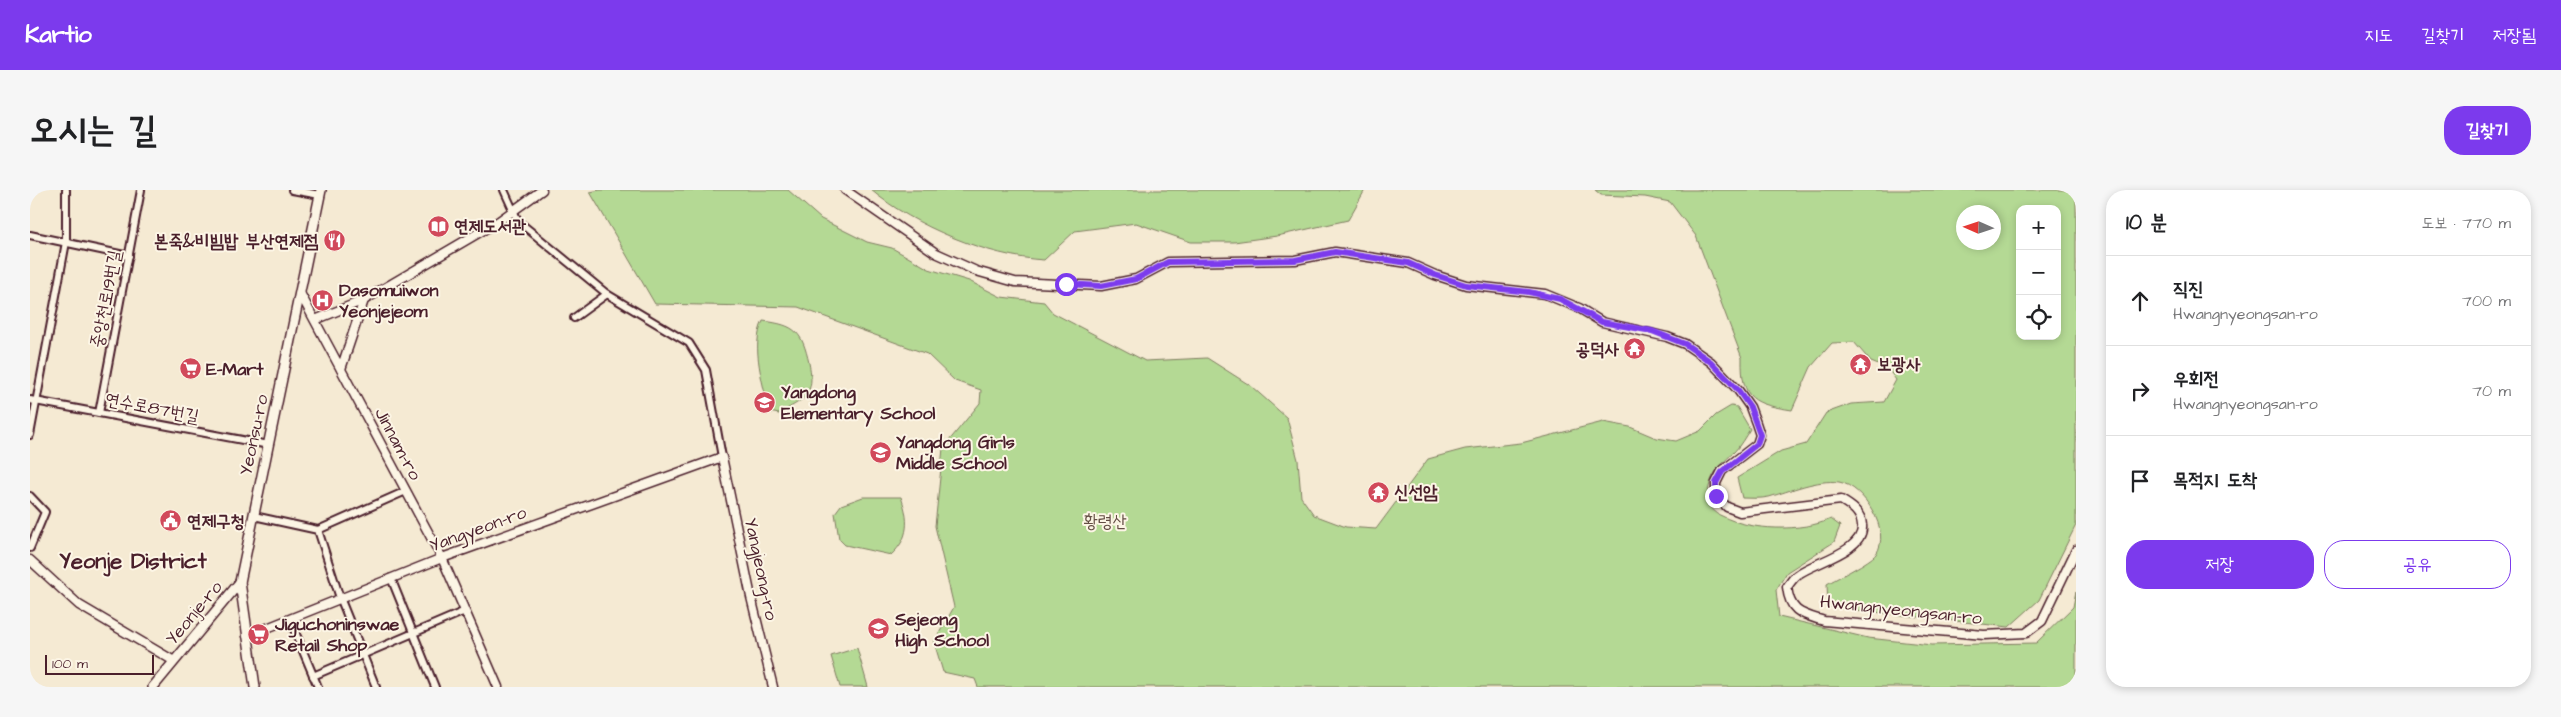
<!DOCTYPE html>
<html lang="ko">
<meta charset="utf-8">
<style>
:root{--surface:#fff;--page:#f6f6f6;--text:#202124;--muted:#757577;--line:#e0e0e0;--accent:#7c3aed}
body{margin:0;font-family:"Architects Daughter","Poor Story",sans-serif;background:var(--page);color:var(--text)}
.controls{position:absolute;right:15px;top:15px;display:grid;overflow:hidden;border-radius:10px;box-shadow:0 2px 8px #0003}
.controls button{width:45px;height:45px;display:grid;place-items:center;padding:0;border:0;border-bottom:1px solid var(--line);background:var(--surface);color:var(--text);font:25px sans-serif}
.compass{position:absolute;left:1926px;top:15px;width:45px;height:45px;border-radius:50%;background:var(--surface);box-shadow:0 2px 8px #0003;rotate:273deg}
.scale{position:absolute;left:15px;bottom:12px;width:109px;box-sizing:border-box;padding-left:5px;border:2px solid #4a1f2b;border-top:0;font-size:14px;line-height:18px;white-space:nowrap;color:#4a1f2b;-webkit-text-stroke:4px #fcf5e5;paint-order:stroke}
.stop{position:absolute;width:15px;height:15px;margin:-11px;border:4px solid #7c3aed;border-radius:50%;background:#fff}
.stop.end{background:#7c3aed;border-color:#fff;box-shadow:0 1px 5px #0008}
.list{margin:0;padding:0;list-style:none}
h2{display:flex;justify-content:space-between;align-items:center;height:65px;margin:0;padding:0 20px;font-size:21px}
h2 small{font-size:16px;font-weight:400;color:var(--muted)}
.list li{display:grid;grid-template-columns:32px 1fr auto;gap:15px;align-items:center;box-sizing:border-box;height:90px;padding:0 20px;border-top:1px solid var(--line)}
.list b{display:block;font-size:19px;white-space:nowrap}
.list p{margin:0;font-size:16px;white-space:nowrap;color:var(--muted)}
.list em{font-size:16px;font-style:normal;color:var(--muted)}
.actions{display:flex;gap:10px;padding:15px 20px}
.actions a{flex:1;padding:11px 0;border:1px solid var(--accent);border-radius:20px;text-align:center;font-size:18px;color:var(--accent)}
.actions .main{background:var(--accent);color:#fff}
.icon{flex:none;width:28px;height:28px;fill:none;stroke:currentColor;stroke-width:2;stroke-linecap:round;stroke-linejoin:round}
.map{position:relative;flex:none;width:2046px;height:497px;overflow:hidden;border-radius:20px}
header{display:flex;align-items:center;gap:30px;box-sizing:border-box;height:70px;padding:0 25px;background:var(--accent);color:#fff}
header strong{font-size:24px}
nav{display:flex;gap:28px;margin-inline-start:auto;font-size:18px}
.intro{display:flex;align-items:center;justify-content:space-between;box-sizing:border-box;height:120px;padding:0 30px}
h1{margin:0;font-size:35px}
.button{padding:12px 22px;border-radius:20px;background:var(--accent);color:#fff;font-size:18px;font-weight:700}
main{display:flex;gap:30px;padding:0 30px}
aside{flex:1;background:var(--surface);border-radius:20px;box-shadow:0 2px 8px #0003}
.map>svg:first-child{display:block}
.green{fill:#b4d994;stroke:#7f7c60;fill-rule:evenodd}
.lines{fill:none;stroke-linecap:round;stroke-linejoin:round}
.minor-casing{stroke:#4a1f2b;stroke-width:10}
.tertiary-casing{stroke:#4a1f2b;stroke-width:11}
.secondary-casing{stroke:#4a1f2b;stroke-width:12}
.minor{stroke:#fcf5e5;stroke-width:6}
.tertiary{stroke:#fcf5e5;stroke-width:8}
.secondary{stroke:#fcf5e5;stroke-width:9}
.route{stroke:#7c3aed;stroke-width:6}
.labels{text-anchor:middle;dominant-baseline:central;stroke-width:4;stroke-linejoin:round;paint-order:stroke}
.poi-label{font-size:18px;font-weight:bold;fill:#4a1f2b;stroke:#fcf5e5;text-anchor:start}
.street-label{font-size:18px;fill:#4a1f2b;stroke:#fcf5e5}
.park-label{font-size:18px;fill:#644e45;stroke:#fcf5e5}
.district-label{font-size:22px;font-weight:bold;fill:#4a1f2b;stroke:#fcf5e5}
</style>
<header>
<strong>Kartio</strong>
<nav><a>지도</a><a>길찾기</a><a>저장됨</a></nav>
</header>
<div class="intro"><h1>오시는 길</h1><a class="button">길찾기</a></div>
<main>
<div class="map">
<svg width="2046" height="497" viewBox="0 0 2046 497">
<rect width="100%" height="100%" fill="#f5ead3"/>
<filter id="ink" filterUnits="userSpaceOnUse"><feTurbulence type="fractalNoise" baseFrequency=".02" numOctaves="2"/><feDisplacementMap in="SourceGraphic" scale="10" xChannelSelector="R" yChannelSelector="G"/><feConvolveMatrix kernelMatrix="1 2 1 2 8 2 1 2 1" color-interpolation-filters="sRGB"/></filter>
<g filter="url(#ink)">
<!-- green -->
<g class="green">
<path d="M570,0h188l33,29 46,23 25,6 37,21 40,12 32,16 43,5 9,11 92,48 62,-3 44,28 36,32 11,42 3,37 13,18 32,12 30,2 52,-70 37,-10 56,-6 82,-21 27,5 26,11 20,3 24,-10 16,-16 15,-9 6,1 13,22c-5,8 -10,17 -16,23 -19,18 -26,25 -27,52 5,4 9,10 15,12 28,15 80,16 109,3l9,7 -6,16 -47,30 -11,18 3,27 89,21 64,7 104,-2 37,-36 3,-16v96h-1098l-3,-8 -32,-7 -9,-30 20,-35 -19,-81 8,-78 37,-45 1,-13 -26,-9 -28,-27 -129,-47 -143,-3 -65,-112z"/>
<path d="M841,0h494l-17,30 -71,16 -43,6h-43l-55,-19 -61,8 -31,29c-56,-3 -130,-34 -173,-70z"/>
<path d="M1565,0h481v335l-37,75 -30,27 -181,-20 -1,-23c10,-6 43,-22 49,-30 16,-22 -12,-68 -37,-72 -22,-3 -49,9 -70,15 -9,2 -19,1 -27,1l-5,-20 44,-27 25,-7 20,-31 25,-9 33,-2 12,-22 -8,-11 -17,-7 -17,-20 -22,1 -21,24 -19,43c-38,-6 -51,-10 -50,-52l-46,-122 -26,-34 -25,-5 -44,-2zM1990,19h37v127h-37zM1934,22h30v30h-30z"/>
<path d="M733,131c33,4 39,11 46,42 2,10 4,21 -2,31 -5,8 -20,14 -28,20l-10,-2c-5,-27 -19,-65 -6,-91z"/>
<path d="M833,307h38c8,22 9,41 -10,58l-46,-10 -6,-6 -4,-26 6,-8z"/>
<polygon points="827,458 838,497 810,497 801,466"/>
</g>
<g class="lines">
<defs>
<g id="minor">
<polyline points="262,0 290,5"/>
<polyline points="474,0 488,31 577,104 659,153 676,180 692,267"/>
<polyline points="0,45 99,66"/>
<polyline points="544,128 577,104"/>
<polyline points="0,210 239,255"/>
<polyline points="69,223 111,0"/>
<polyline points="0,245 36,52 36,0"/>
<polyline points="0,306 15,322 0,358"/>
<polyline points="224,326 288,340 376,301"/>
<polyline points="288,340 309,405 346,497"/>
<polyline points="361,388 405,497"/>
<polyline points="260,430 288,497"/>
<polyline points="283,486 435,421"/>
</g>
<g id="tertiary">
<path d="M815,0l91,63 40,18 39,11 86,4 35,-7 32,-17 127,-2 40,-8 73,11 27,12 31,10 79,9 34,14 23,14 65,15 18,7 26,18 27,28 12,17 6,16 4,12 -3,9 -35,27 -6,12v13l11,11 13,5 101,-12c10,6 20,12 21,25 3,27 -49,37 -65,50 -4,3 -7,8 -10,12 3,26 15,27 37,34l160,14 42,-2 16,-12 34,-71"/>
<polyline points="270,103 412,368 468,497"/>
<polyline points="285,130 334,110 469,31 512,0"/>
<polyline points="311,179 334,110"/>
<polyline points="0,370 49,415 144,471"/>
<polyline points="217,446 412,368 692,267 721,407 743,497"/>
</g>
<g id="secondary">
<polyline points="123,497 210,392"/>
<polyline points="225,497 210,392 291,0"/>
</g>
</defs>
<!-- minor casing -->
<use href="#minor" class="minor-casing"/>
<!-- tertiary casing -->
<use href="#tertiary" class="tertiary-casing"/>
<!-- secondary casing -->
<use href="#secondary" class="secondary-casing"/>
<!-- minor -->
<use href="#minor" class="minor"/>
<!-- tertiary -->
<use href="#tertiary" class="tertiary"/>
<!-- secondary -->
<use href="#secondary" class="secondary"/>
</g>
</g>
<g class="lines" filter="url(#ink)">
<!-- route -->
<polyline class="route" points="1036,94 1071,96 1106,89 1138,72 1265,70 1305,62 1378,73 1405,85 1436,95 1499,102 1530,109 1572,132 1622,141 1655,154 1681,172 1708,200 1720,217 1730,245 1727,254 1692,282 1686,293 1686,306"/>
</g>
<!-- icons -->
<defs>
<symbol id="library-disc" viewBox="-11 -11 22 22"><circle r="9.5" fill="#d1495b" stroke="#fcf5e5"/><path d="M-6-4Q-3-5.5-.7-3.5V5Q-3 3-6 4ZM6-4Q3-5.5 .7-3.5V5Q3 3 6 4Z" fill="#fff"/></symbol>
<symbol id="restaurant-disc" viewBox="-11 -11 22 22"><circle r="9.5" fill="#d1495b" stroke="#fcf5e5"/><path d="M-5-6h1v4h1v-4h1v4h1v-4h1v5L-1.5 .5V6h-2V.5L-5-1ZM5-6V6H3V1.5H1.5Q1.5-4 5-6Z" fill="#fff"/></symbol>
<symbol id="hospital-disc" viewBox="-11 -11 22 22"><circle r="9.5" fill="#d1495b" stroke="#fcf5e5"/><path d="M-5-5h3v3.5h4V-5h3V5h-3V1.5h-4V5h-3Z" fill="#fff"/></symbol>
<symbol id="temple-disc" viewBox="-11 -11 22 22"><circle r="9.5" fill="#d1495b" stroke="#fcf5e5"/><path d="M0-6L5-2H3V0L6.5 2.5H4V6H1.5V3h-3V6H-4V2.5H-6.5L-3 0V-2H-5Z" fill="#fff"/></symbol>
<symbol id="supermarket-disc" viewBox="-11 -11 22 22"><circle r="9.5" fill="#d1495b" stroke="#fcf5e5"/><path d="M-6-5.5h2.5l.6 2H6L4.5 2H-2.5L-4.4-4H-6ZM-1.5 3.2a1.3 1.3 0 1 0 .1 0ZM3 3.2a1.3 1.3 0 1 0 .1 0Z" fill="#fff"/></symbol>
<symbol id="school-disc" viewBox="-11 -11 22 22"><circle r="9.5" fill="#d1495b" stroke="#fcf5e5"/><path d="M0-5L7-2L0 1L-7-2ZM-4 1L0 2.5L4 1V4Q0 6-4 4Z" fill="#fff"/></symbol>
<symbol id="civic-disc" viewBox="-11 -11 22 22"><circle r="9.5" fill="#d1495b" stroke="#fcf5e5"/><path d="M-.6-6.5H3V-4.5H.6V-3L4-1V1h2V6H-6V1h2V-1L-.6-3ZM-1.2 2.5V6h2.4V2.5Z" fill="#fff"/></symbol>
</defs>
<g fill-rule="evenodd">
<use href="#library-disc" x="396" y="24" width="25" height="25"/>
<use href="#restaurant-disc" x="292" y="38" width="25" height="25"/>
<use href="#hospital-disc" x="280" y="98" width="25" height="25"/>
<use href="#temple-disc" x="1592" y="146" width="25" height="25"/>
<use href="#temple-disc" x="1818" y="162" width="25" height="25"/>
<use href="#supermarket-disc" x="148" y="166" width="25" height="25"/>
<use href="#school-disc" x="722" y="200" width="25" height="25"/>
<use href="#school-disc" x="838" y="250" width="25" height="25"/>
<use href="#temple-disc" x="1336" y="290" width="25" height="25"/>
<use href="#civic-disc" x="128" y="318" width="25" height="25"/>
<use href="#school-disc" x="836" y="426" width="25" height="25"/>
<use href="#supermarket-disc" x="216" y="432" width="25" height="25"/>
</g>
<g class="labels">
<!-- poi labels -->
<g class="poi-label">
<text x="424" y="36">연제도서관</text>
<text x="288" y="51" text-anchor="end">본죽&amp;비빔밥 부산연제점</text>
<text x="309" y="100">Dasomuiwon<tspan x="309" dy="21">Yeonjejeom</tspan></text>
<text x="1589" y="159" text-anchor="end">공덕사</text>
<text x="1847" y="174">보광사</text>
<text x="176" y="179">E-Mart</text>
<text x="751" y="202">Yangdong<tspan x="751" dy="21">Elementary School</tspan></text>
<text x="866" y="252">Yangdong Girls<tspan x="866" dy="21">Middle School</tspan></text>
<text x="1364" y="302">신선암</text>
<text x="157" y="331">연제구청</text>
<text x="865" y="429">Sejeong<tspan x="865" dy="21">High School</tspan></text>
<text x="245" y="434">Jiguchoninswae<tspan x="245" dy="21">Retail Shop</tspan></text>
</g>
<!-- street labels -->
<g class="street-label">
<text transform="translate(76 109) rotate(-79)">중앙천로19번길</text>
<text transform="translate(122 218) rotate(11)">연수로87번길</text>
<text transform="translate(224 245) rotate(-78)">Yeonsu-ro</text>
<text transform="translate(368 254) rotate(62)">Jinnam-ro</text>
<text transform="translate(448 339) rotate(-20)">Yangyeon-ro</text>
<text transform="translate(731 379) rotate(78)">Yangjeong-ro</text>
<text transform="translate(1871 420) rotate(6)">Hwangnyeongsan-ro</text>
<text transform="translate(164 423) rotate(-50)">Yeonje-ro</text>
</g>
<!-- park labels -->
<g class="park-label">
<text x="1075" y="331">황령산</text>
</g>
<!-- district labels -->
<g class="district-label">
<text x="103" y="371">Yeonje District</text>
</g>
</g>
</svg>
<div class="controls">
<button>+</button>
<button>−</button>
<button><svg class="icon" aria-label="locate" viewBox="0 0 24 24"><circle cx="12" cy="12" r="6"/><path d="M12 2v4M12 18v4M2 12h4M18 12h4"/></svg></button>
</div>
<svg class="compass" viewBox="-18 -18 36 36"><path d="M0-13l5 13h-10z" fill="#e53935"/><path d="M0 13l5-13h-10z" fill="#757577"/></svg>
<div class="scale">100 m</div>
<div class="stop" style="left:1036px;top:94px"></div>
<div class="stop end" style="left:1686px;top:306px"></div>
</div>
<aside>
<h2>10 분<small>도보 · 770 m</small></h2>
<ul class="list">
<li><svg class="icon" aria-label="ahead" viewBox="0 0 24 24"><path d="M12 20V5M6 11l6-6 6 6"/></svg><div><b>직진</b><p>Hwangnyeongsan-ro</p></div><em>700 m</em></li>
<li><svg class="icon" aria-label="right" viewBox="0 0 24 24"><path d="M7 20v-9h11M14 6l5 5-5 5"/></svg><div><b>우회전</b><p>Hwangnyeongsan-ro</p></div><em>70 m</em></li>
<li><svg class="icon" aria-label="arrive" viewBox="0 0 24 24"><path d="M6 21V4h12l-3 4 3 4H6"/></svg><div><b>목적지 도착</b></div></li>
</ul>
<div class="actions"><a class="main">저장</a><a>공유</a></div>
</aside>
</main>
